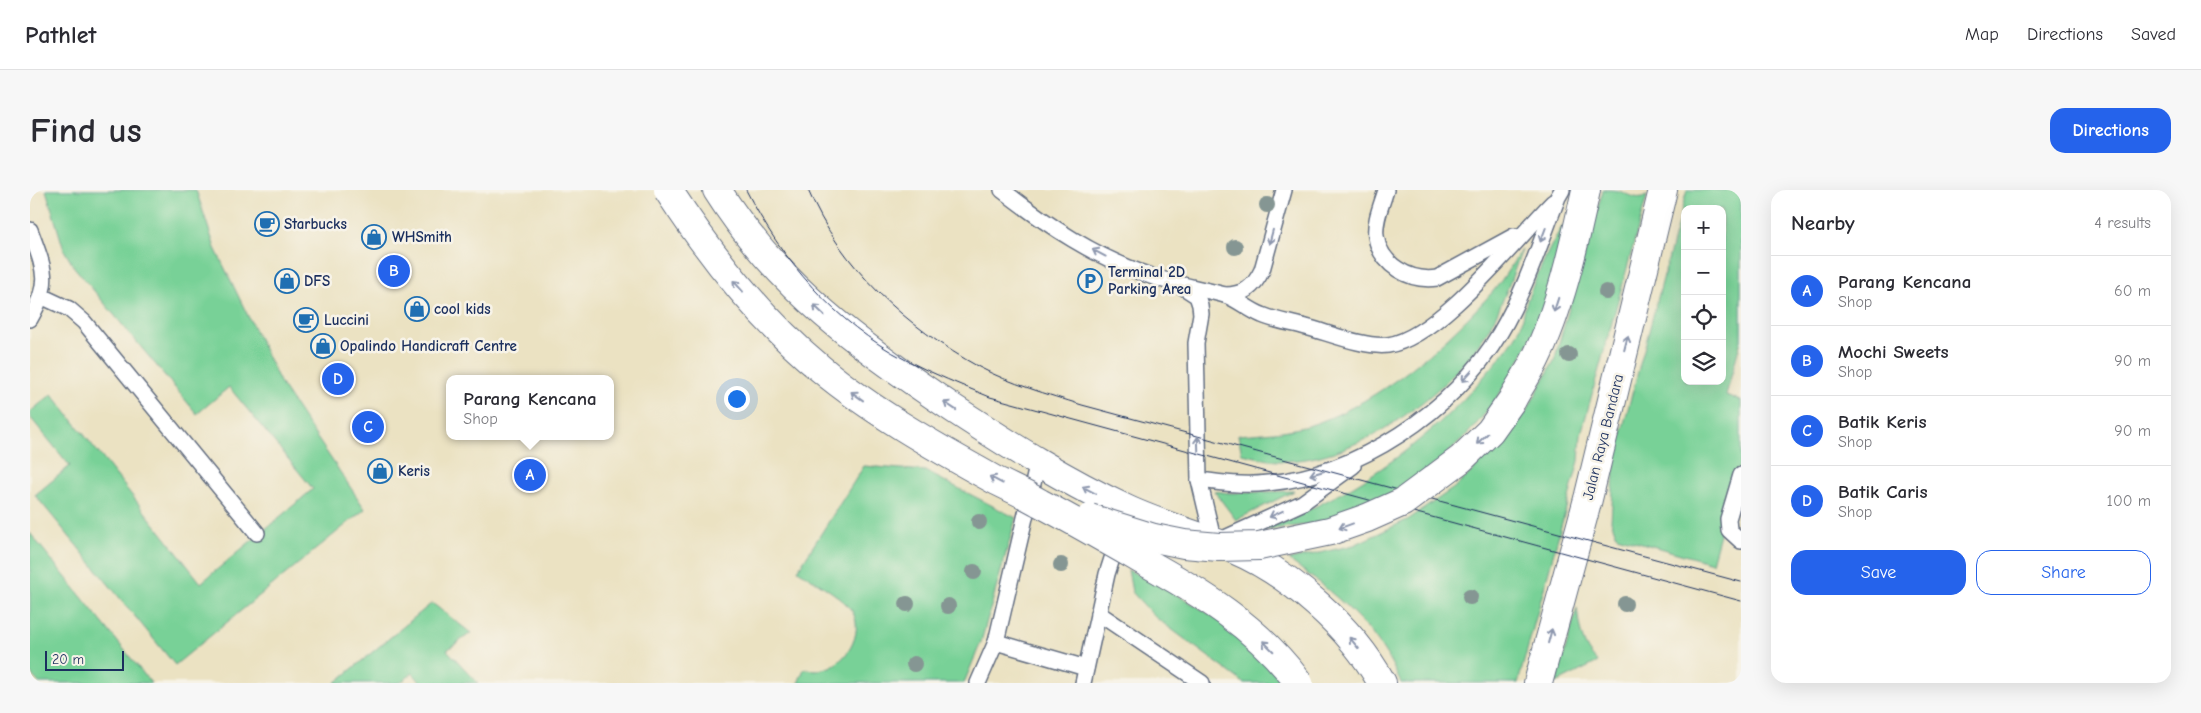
<!DOCTYPE html>
<meta charset="utf-8">
<style>
:root{--surface:#fff;--page:#f7f7f7;--text:#2b2b33;--muted:#7c7c81;--line:#e1e1e2;--accent:#2563eb}
body{margin:0;font-family:"Comic Neue",sans-serif;background:var(--page);color:var(--text)}
.controls{position:absolute;right:15px;top:15px;display:grid;overflow:hidden;border-radius:10px;box-shadow:0 5px 20px #0002}
.controls button{width:45px;height:45px;display:grid;place-items:center;padding:0;border:0;border-bottom:1px solid var(--line);background:var(--surface);color:var(--text);font:25px sans-serif}
.scale{position:absolute;left:15px;bottom:12px;width:79px;box-sizing:border-box;padding-left:5px;border:2px solid #1b2f5e;border-top:0;font-size:14px;line-height:18px;white-space:nowrap;color:#1b2f5e;-webkit-text-stroke:4px #f7f3e8;paint-order:stroke}
.you{position:absolute;left:706px;top:208px;width:18px;height:18px;margin:-12px;border:4px solid #fff;border-radius:50%;background:#1a73e8;box-shadow:0 0 0 8px #1a73e833}
.badge{display:grid;place-items:center;width:32px;height:32px;border-radius:50%;background:var(--accent);color:#fff;font-size:16px;font-weight:700}
.pin{position:absolute;translate:-50% -50%;border:2px solid #fff;box-shadow:0 1px 5px #0006}
.popup{position:absolute;left:416px;top:185px;width:168px;height:65px;box-sizing:border-box;display:grid;place-content:center;border-radius:10px;background:var(--surface);filter:drop-shadow(0 1px 4px #0005);font-size:16px;white-space:nowrap;color:var(--muted)}
.popup b{font-size:19px;color:var(--text)}
.popup::after{content:'';position:absolute;left:50%;top:100%;margin-left:-10px;border:10px solid transparent;border-top-color:var(--surface)}
.list{margin:0;padding:0;list-style:none}
h2{display:flex;justify-content:space-between;align-items:center;height:65px;margin:0;padding:0 20px;font-size:21px}
h2 small{font-size:16px;font-weight:400;color:var(--muted)}
.list li{display:grid;grid-template-columns:32px 1fr auto;gap:15px;align-items:center;box-sizing:border-box;height:70px;padding:0 20px;border-top:1px solid var(--line)}
.list b{display:block;font-size:19px;white-space:nowrap}
.list p{margin:0;font-size:16px;white-space:nowrap;color:var(--muted)}
.list em{font-size:16px;font-style:normal;color:var(--muted)}
.actions{display:flex;gap:10px;padding:15px 20px}
.actions a{flex:1;padding:11px 0;border:1px solid var(--accent);border-radius:15px;text-align:center;font-size:18px;color:var(--accent)}
.actions .main{background:var(--accent);color:#fff}
.icon{flex:none;width:28px;height:28px;fill:none;stroke:currentColor;stroke-width:2;stroke-linecap:round;stroke-linejoin:round}
.map{position:relative;flex:none;width:1711px;height:493px;overflow:hidden;border-radius:15px}
header{display:flex;align-items:center;gap:30px;box-sizing:border-box;height:70px;padding:0 25px;background:var(--surface);border-bottom:1px solid var(--line)}
header strong{font-size:24px}
nav{display:flex;gap:28px;margin-inline-start:auto;font-size:18px}
.intro{display:flex;align-items:center;justify-content:space-between;box-sizing:border-box;height:120px;padding:0 30px}
h1{margin:0;font-size:35px}
.button{padding:12px 22px;border-radius:15px;background:var(--accent);color:#fff;font-size:18px;font-weight:700}
main{display:flex;gap:30px;padding:0 30px}
aside{flex:1;background:var(--surface);border-radius:15px;box-shadow:0 5px 20px #0002}
.map>svg:first-child{display:block}
.green{fill:#78d197;stroke:#4a807a;fill-rule:evenodd}
.lines{fill:none;stroke-linecap:round;stroke-linejoin:round}
.service-casing{stroke:#646e81;stroke-width:18}
.tertiary-casing{stroke:#646e81;stroke-width:30}
.primary-casing{stroke:#646e81;stroke-width:30}
.service{stroke:#fff;stroke-width:15}
.tertiary{stroke:#fff;stroke-width:28}
.primary{stroke:#fff;stroke-width:28}
.tram{stroke:#1b2f5e;stroke-width:1}
.tertiary-bridge-casing{stroke:#646e81;stroke-width:30;stroke-linecap:butt}
.tertiary-bridge{stroke:#fff;stroke-width:28}
.tree{fill:#859693}
.oneway{stroke:#8d97ae}
.labels{text-anchor:middle;dominant-baseline:central;stroke-width:5;stroke-linejoin:round;paint-order:stroke}
.poi-label{font-size:15px;font-weight:bold;fill:#1b2f5e;stroke:#f7f3e8;text-anchor:start}
.street-label{font-size:15px;fill:#1b2f5e;stroke:#f7f3e8}
</style>
<header>
<strong>Pathlet</strong>
<nav><a>Map</a><a>Directions</a><a>Saved</a></nav>
</header>
<div class="intro"><h1>Find us</h1><a class="button">Directions</a></div>
<main>
<div class="map">
<svg width="1711" height="493" viewBox="0 0 1711 493">
<rect width="100%" height="100%" fill="#f7f3e8"/>
<filter id="ink" filterUnits="userSpaceOnUse"><feTurbulence type="fractalNoise" baseFrequency=".02" numOctaves="2"/><feDisplacementMap in="SourceGraphic" scale="10" xChannelSelector="R" yChannelSelector="G"/><feConvolveMatrix kernelMatrix="1 2 1 2 8 2 1 2 1" color-interpolation-filters="sRGB"/></filter>
<filter id="wash" filterUnits="userSpaceOnUse"><feTurbulence type="fractalNoise" baseFrequency=".0096" numOctaves="4" result="noise"/><feDisplacementMap in="SourceGraphic" scale="20" xChannelSelector="R" yChannelSelector="G"/><feGaussianBlur stdDeviation="1.12" result="paint"/><feColorMatrix in="noise" values="0 0 0 0 0 0 0 0 0 0 0 0 0 0 0 0 0 1.4 0 .05"/><feComposite in="paint" operator="in"/></filter>
<g filter="url(#wash)">
<rect width="100%" height="100%" fill="#ebe2c2"/>
<!-- green -->
<g class="green">
<polygon points="16,0 166,0 185,58 252,196 335,319 145,475 5,305 40,276 0,227 0,222 22,204 171,393 283,299 199,197 167,224 44,77 34,60"/>
<path d="M1573,0c5,0 12,0 16,1 11,4 15,9 28,5l-66,238 -2,27 -61,222h-117c-6,-12 -12,-26 -20,-37 -24,-35 -58,-61 -92,-86l65,-15 55,-26 49,-34 35,-34 33,-39 28,-51z"/>
<path d="M1657,0h54v150l-15,55 15,6v57l-29,105 -95,-27 -6,-15 4,-64zM1655,19h37v172h-37z"/>
<path d="M1533,36l2,2c-23,127 -94,242 -221,287 -28,10 -59,13 -89,15 87,-26 174,-87 232,-157 11,-13 22,-25 30,-39 7,-11 6,-24 11,-36 6,-16 25,-60 35,-72z"/>
<path d="M1492,59c-13,37 -26,75 -51,106 -43,52 -121,107 -191,106 -13,0 -26,-5 -38,-7l-4,-19c26,-2 53,-3 79,-12 65,-24 123,-74 170,-125 14,-14 24,-33 35,-49z"/>
<path d="M834,276l61,5 91,47 -35,124 -17,41h-166l6,-14c6,0 13,2 19,0 26,-5 45,-43 25,-63 -9,-11 -37,-27 -50,-36z"/>
<polygon points="1184,301 1200,303 1264,301 1206,330"/>
<polygon points="0,343 121,493 9,493 0,483"/>
<path d="M1098,380c45,21 90,46 127,78 11,10 20,24 30,35h-41l-89,-66 -23,-25z"/>
<polygon points="402,413 441,443 417,460 448,493 391,493 383,483 370,493 305,493"/>
<path d="M1547,418c3,22 4,38 21,54l-42,21z"/>
</g>
</g>
<g filter="url(#ink)">
<g class="lines">
<defs>
<g id="service">
<path d="M972,0c45,35 94,68 149,86 24,8 50,13 74,19 19,0 29,-8 37,-25l22,-80"/>
<path d="M1356,0c-4,14 -12,31 -10,46 4,29 34,46 61,42l77,-42"/>
<path d="M0,40c14,39 22,51 0,89"/>
<polyline points="1147,93 1167,106 1170,115 1171,124 1166,153 1169,290 1184,353 1272,313 1323,276"/>
<path d="M1195,105c14,5 24,15 37,20 14,6 30,8 44,12 23,6 59,21 82,18 51,-7 128,-106 165,-143"/>
<polyline points="11,106 39,119 54,132 227,343"/>
<polyline points="1711,285 1698,329 1699,340 1711,351"/>
<path d="M1169,290c23,3 46,6 69,3 89,-8 186,-72 232,-150 25,-42 40,-90 58,-136l4,-7"/>
<polyline points="1068,423 1172,493"/>
<polyline points="966,452 1056,478"/>
<polyline points="948,493 966,452 1008,272"/>
<polyline points="1053,493 1077,384 1088,350"/>
</g>
<g id="tertiary">
<path d="M687,0c61,97 144,157 237,219 55,36 112,72 172,100 34,16 72,26 107,40 57,24 119,79 149,134"/>
<path d="M1482,210c7,-13 16,-26 23,-40 25,-51 39,-114 51,-170"/>
</g>
<polyline id="primary" points="1508,493 1558,309 1633,0"/>
</defs>
<!-- service casing -->
<use href="#service" class="service-casing"/>
<!-- tertiary casing -->
<use href="#tertiary" class="tertiary-casing"/>
<!-- primary casing -->
<use href="#primary" class="primary-casing"/>
<!-- service -->
<use href="#service" class="service"/>
<!-- tertiary -->
<use href="#tertiary" class="tertiary"/>
<!-- primary -->
<use href="#primary" class="primary"/>
<!-- tram -->
<g class="tram">
<path d="M716,0c36,70 88,133 160,170 27,14 55,25 84,37l751,204"/>
<path d="M778,0c32,77 100,138 171,177 32,17 68,27 103,38l659,177"/>
</g>
<defs>
<g id="tertiary-bridge">
<path d="M638,0c43,66 92,129 153,179 49,41 116,79 172,110 15,8 32,15 47,24 34,18 67,37 100,56 60,33 118,68 159,124"/>
<polyline points="1060,328 1124,348 1154,354 1189,357 1229,356 1300,341 1337,328 1373,312 1431,269 1460,241 1482,210"/>
</g>
</defs>
<!-- tertiary-bridge casing -->
<use href="#tertiary-bridge" class="tertiary-bridge-casing"/>
<!-- tertiary-bridge -->
<use href="#tertiary-bridge" class="tertiary-bridge"/>
</g>
<!-- trees -->
<g class="tree">
<circle cx="1237" cy="15" r="8"/>
<circle cx="1205" cy="57" r="8"/>
<circle cx="1576" cy="102" r="8"/>
<circle cx="1539" cy="165" r="8"/>
<circle cx="949" cy="332" r="8"/>
<circle cx="1031" cy="375" r="8"/>
<circle cx="944" cy="382" r="8"/>
<circle cx="1440" cy="407" r="8"/>
<circle cx="877" cy="414" r="8"/>
<circle cx="1595" cy="414" r="8"/>
<circle cx="918" cy="416" r="8"/>
<circle cx="884" cy="474" r="8"/>
</g>
<!-- one-way arrows -->
<defs><path id="oneway-shaft" d="M-6 0H5M1.5-3L5.5 0L1.5 3" fill="none" stroke-width="1.6" stroke-linecap="round" stroke-linejoin="round" transform="scale(1.25)"/></defs>
<g class="oneway">
<use href="#oneway-shaft" transform="translate(1513 45) rotate(111)"/>
<use href="#oneway-shaft" transform="translate(1241 47) rotate(105)"/>
<use href="#oneway-shaft" transform="translate(1069 63) rotate(-152)"/>
<use href="#oneway-shaft" transform="translate(708 96) rotate(-132)"/>
<use href="#oneway-shaft" transform="translate(1526 115) rotate(108)"/>
<use href="#oneway-shaft" transform="translate(789 120) rotate(-136)"/>
<use href="#oneway-shaft" transform="translate(1596 153) rotate(-76)"/>
<use href="#oneway-shaft" transform="translate(1437 186) rotate(132)"/>
<use href="#oneway-shaft" transform="translate(827 206) rotate(-144)"/>
<use href="#oneway-shaft" transform="translate(920 216) rotate(-146)"/>
<use href="#oneway-shaft" transform="translate(1452 249) rotate(136)"/>
<use href="#oneway-shaft" transform="translate(1168 254) rotate(-92)"/>
<use href="#oneway-shaft" transform="translate(1287 283) rotate(164)"/>
<use href="#oneway-shaft" transform="translate(966 290) rotate(-152)"/>
<use href="#oneway-shaft" transform="translate(1059 300) rotate(-152)"/>
<use href="#oneway-shaft" transform="translate(1246 324) rotate(155)"/>
<use href="#oneway-shaft" transform="translate(1316 336) rotate(160)"/>
<use href="#oneway-shaft" transform="translate(1520 446) rotate(-75)"/>
<use href="#oneway-shaft" transform="translate(1324 453) rotate(-130)"/>
<use href="#oneway-shaft" transform="translate(1238 456) rotate(-135)"/>
</g>
</g>
<!-- icons -->
<defs>
<symbol id="cafe-ring" viewBox="-11 -11 22 22"><circle r="9.5" fill="#f7f3e8" stroke="#1f6fb2" stroke-width="1.5"/><path d="M-5.5-4.5H6V0H3Q3 3.5 0 3.5H-2.5Q-5.5 3.5-5.5 0ZM3-3.2v2h1.7v-2ZM-6 4.5H4V6H-6Z" fill="#1f6fb2"/></symbol>
<symbol id="shop-ring" viewBox="-11 -11 22 22"><circle r="9.5" fill="#f7f3e8" stroke="#1f6fb2" stroke-width="1.5"/><path d="M-5-2.5h2.3a2.7 3.5 0 0 1 5.4 0H5L5.5 6h-11ZM-1.5-2.5h3a1.5 2.3 0 0 0-3 0Z" fill="#1f6fb2"/></symbol>
<symbol id="parking-ring" viewBox="-11 -11 22 22"><circle r="9.5" fill="#f7f3e8" stroke="#1f6fb2" stroke-width="1.5"/><path d="M-3.5-5.5H1a3.5 3.5 0 0 1 0 7H-1V5.5H-3.5ZM-1-3.4V-.6H.8a1.4 1.4 0 0 0 0-2.8Z" fill="#1f6fb2"/></symbol>
</defs>
<g fill-rule="evenodd">
<use href="#cafe-ring" x="223" y="20" width="28" height="28"/>
<use href="#shop-ring" x="330" y="33" width="28" height="28"/>
<use href="#shop-ring" x="243" y="77" width="28" height="28"/>
<use href="#parking-ring" x="1046" y="77" width="28" height="28"/>
<use href="#shop-ring" x="373" y="105" width="28" height="28"/>
<use href="#cafe-ring" x="262" y="116" width="28" height="28"/>
<use href="#shop-ring" x="279" y="142" width="28" height="28"/>
<use href="#shop-ring" x="336" y="267" width="28" height="28"/>
</g>
<g class="labels">
<!-- poi labels -->
<g class="poi-label">
<text x="254" y="34">Starbucks</text>
<text x="362" y="47">WHSmith</text>
<text x="1078" y="82">Terminal 2D<tspan x="1078" dy="17">Parking Area</tspan></text>
<text x="274" y="91">DFS</text>
<text x="404" y="119">cool kids</text>
<text x="294" y="130">Luccini</text>
<text x="310" y="156">Opalindo Handicraft Centre</text>
<text x="368" y="281">Keris</text>
</g>
<!-- street labels -->
<g class="street-label">
<text transform="translate(1573 247) rotate(-76)">Jalan Raya Bandara</text>
</g>
</g>
</svg>
<div class="controls">
<button>+</button>
<button>−</button>
<button><svg class="icon" aria-label="locate" viewBox="0 0 24 24"><circle cx="12" cy="12" r="6"/><path d="M12 2v4M12 18v4M2 12h4M18 12h4"/></svg></button>
<button><svg class="icon" aria-label="layers" viewBox="0 0 24 24"><path d="M12 4l9 5-9 5-9-5zM3 14l9 5 9-5"/></svg></button>
</div>
<div class="scale">20 m</div>
<div class="you"></div>
<div class="pin badge" style="left:500px;top:285px">A</div>
<div class="popup"><b>Parang Kencana</b>Shop</div>
<div class="pin badge" style="left:364px;top:81px">B</div>
<div class="pin badge" style="left:338px;top:237px">C</div>
<div class="pin badge" style="left:308px;top:189px">D</div>
</div>
<aside>
<h2>Nearby<small>4 results</small></h2>
<ul class="list">
<li><span class="badge">A</span><div><b>Parang Kencana</b><p>Shop</p></div><em>60 m</em></li>
<li><span class="badge">B</span><div><b>Mochi Sweets</b><p>Shop</p></div><em>90 m</em></li>
<li><span class="badge">C</span><div><b>Batik Keris</b><p>Shop</p></div><em>90 m</em></li>
<li><span class="badge">D</span><div><b>Batik Caris</b><p>Shop</p></div><em>100 m</em></li>
</ul>
<div class="actions"><a class="main">Save</a><a>Share</a></div>
</aside>
</main>
